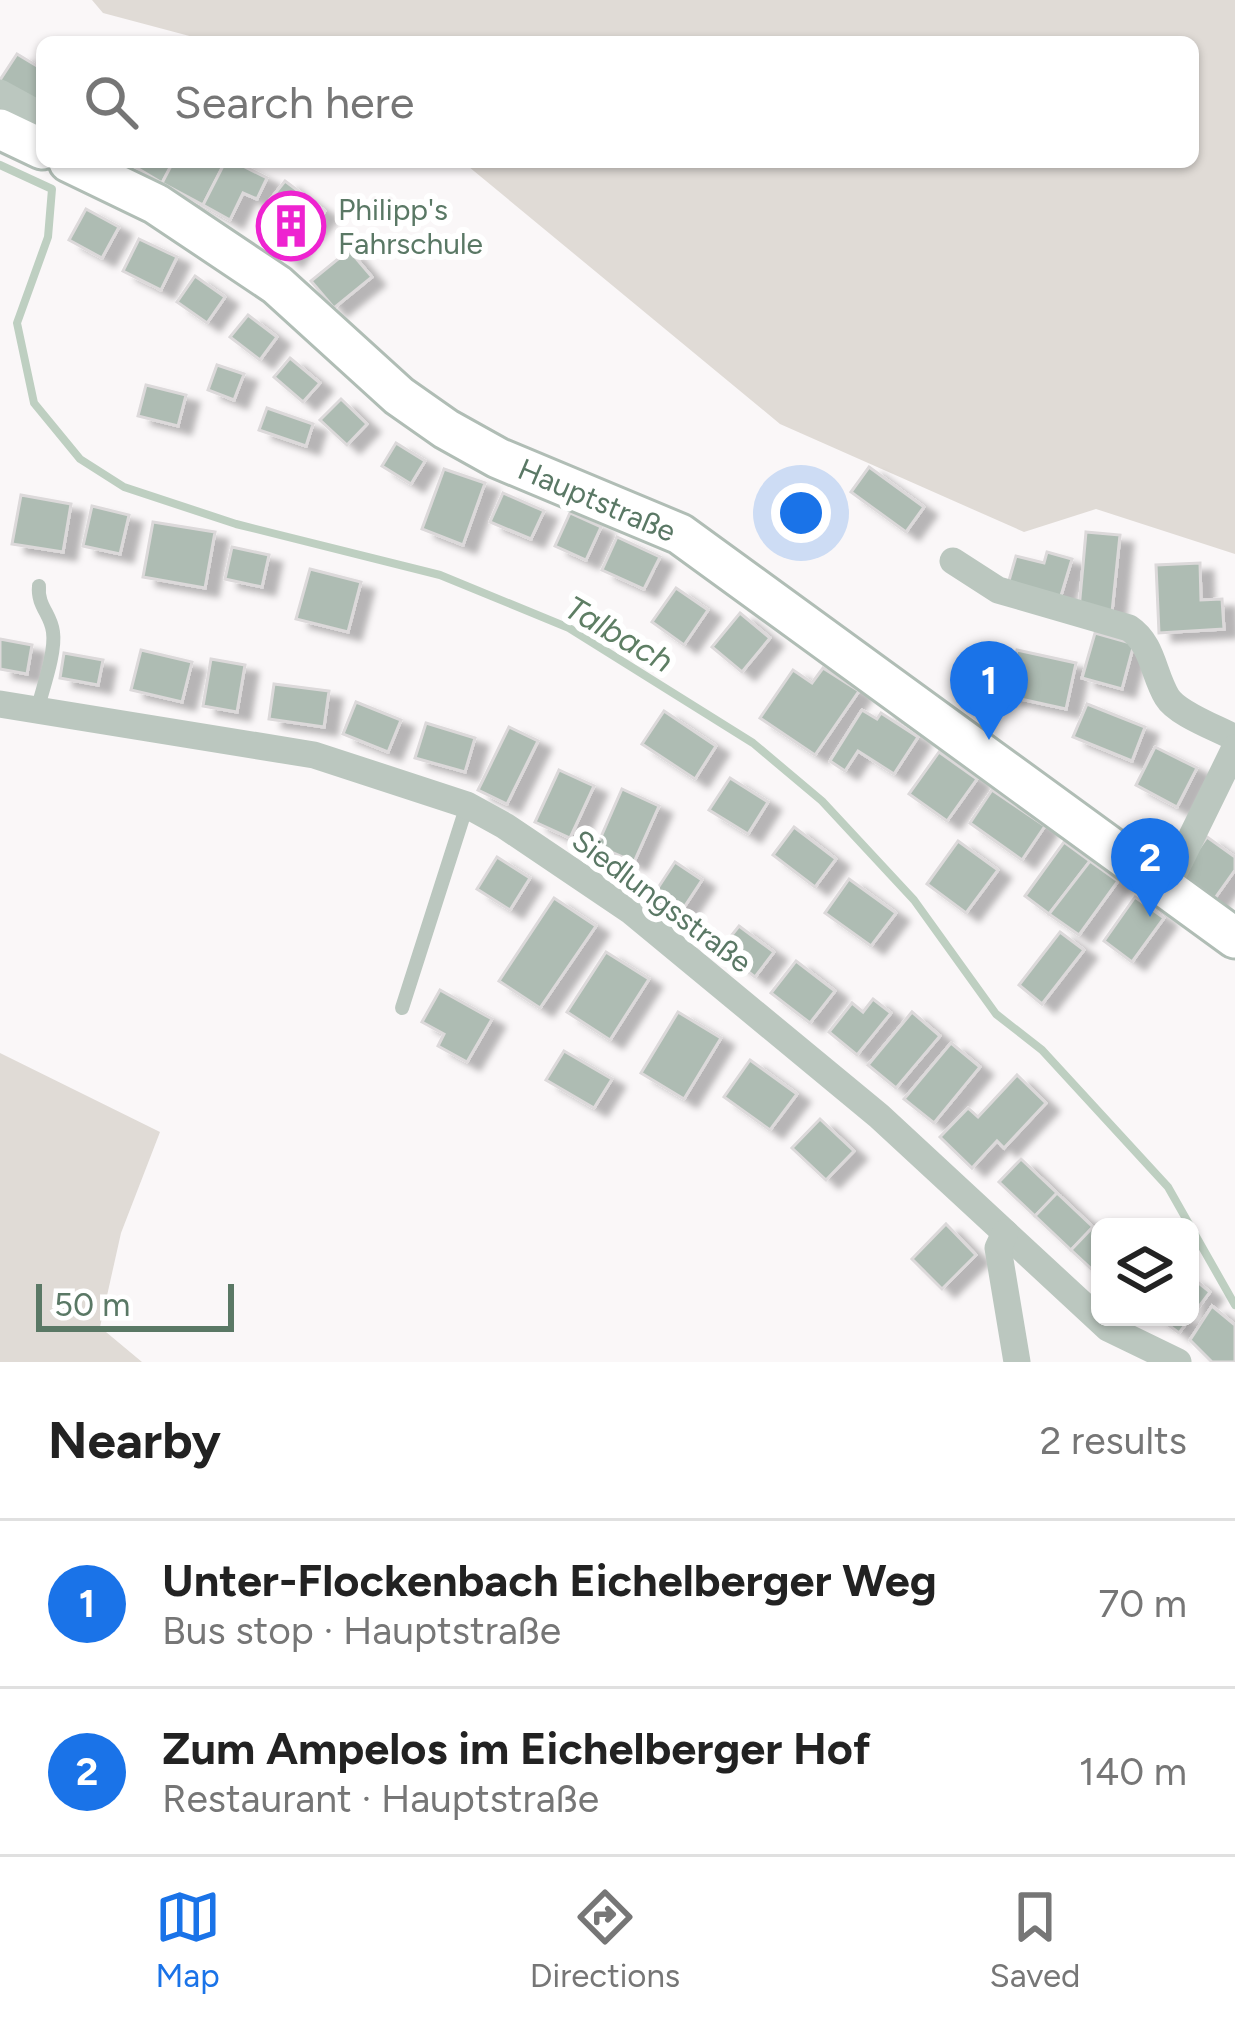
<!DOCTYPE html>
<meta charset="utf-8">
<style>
:root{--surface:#fff;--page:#f2f2f2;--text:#222;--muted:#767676;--line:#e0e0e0;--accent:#1a73e8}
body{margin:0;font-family:Figtree,sans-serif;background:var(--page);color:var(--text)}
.controls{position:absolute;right:36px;bottom:36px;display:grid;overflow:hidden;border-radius:18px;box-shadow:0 3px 9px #0004}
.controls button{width:108px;height:108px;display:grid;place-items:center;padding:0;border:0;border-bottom:3px solid var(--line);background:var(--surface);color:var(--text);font:60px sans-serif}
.scale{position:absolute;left:36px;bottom:30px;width:198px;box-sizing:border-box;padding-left:12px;border:6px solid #5a7865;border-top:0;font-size:33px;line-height:42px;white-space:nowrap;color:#5a7865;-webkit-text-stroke:9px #fff;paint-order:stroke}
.you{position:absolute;left:801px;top:513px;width:42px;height:42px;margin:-30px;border:9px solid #fff;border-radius:50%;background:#1a73e8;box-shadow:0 0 0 18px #1a73e833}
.badge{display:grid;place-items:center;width:78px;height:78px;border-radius:50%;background:var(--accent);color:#fff;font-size:39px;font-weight:700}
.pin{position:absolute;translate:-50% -99px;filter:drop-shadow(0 3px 6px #0008)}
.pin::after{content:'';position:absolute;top:63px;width:42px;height:36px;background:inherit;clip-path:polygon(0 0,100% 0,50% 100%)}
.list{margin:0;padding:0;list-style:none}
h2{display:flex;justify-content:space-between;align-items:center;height:156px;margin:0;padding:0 48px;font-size:51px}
h2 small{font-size:39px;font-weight:400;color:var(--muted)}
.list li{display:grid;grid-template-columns:78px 1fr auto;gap:36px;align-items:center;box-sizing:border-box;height:168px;padding:0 48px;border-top:3px solid var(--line)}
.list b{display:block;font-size:45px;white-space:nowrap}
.list p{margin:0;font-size:39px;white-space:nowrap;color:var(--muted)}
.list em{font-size:39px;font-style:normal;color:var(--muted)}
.icon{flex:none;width:66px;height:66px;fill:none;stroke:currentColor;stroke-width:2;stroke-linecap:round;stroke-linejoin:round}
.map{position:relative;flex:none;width:1235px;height:1362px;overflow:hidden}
.search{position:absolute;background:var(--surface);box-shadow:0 3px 9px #0004;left:36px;right:36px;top:36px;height:132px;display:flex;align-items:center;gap:30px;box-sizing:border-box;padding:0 42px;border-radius:18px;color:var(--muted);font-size:45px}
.sheet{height:492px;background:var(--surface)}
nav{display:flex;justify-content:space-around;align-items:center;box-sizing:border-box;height:168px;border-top:3px solid var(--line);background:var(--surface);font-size:33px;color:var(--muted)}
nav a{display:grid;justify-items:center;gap:6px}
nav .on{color:var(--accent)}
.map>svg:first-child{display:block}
.green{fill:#e0dbd6}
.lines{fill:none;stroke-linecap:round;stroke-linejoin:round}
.stream{stroke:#becfc1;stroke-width:8}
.building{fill:#aebcb3;stroke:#dcd9da;stroke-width:3;filter:url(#shadow)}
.secondary-casing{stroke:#b0bdb5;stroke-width:45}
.lane{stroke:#bbc7bf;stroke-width:14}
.street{stroke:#bbc7bf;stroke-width:27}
.secondary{stroke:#fff;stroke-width:39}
.labels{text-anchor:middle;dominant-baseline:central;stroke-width:12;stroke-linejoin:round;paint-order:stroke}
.poi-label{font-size:30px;fill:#5a7865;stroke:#fff;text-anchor:start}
.street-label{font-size:30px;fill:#5a7865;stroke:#fff}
.water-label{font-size:33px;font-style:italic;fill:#5e7e64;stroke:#fff}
</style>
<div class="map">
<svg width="1235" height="1362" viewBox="0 0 1235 1362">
<defs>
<filter id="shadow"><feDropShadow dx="13" dy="8" stdDeviation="3" flood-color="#0004"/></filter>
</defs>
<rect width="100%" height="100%" fill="#faf7f8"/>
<!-- green -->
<g class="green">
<polygon points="92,0 1235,0 1235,554 1096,509 1024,532 780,424 463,162 1193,162 1193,42 212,42 103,13"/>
<polygon points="0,1053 160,1132 121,1233 100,1327 142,1362 0,1362"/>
</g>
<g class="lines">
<!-- stream -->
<polyline class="stream" points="0,165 52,189 48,237 17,323 34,403 80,459 124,487 236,524 440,575 569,628 753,743 822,801 914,900 996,1014 1042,1050 1168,1187 1235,1305"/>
</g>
<!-- building -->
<g class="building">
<polygon points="17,54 42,69 42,111 0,80"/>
<polygon points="127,162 173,162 162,183"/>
<polygon points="173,162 225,162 203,205 162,183"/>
<polygon points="225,162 235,162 267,178 257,199 243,193 230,220 203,205"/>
<polygon points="285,181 325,211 289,259 260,237 277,216 265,206"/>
<polygon points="86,209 119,227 102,258 69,240"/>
<polygon points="139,239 177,257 161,290 123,271"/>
<polygon points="349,250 372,277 334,308 311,281"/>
<polygon points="195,276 225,297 207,323 177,302"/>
<polygon points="248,315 277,337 260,360 230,337"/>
<polygon points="290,358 320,383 303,402 274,377"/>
<polygon points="217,365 244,374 234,400 208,390"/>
<polygon points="146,385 186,395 178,426 138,416"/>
<polygon points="341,399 367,424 347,445 320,420"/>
<polygon points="267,408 313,424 306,446 259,430"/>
<polygon points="396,443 425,461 411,484 382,466"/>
<polygon points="869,467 924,507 906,532 851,492"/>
<polygon points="444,469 485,483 463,545 422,529"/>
<polygon points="503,493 544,511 531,539 490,522"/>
<polygon points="21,495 71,504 63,552 12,544"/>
<polygon points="92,506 129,515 120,554 83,546"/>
<polygon points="570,513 601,527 586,560 555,546"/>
<polygon points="153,522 215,532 205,588 143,577"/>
<polygon points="1086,532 1120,535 1112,612 1079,609"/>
<polygon points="617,537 660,557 644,589 602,570"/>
<polygon points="232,547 269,555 262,587 225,579"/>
<polygon points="1047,552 1072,559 1060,599 1008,584 1016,556 1044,563"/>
<polygon points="1200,563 1201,600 1222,599 1224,629 1159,633 1156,565"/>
<polygon points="310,569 361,582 348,632 296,619"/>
<polygon points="676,588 708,610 684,645 652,622"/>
<polygon points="740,613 770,638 742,672 712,647"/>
<polygon points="1095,633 1134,644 1122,689 1082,678"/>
<polygon points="0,639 32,645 27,674 0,669"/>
<polygon points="141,650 192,662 182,702 131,690"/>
<polygon points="1017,650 1076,663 1066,709 1007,696"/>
<polygon points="64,653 103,660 98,685 60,678"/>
<polygon points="211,659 245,665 237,712 203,706"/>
<polygon points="823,668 859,691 815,755 760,718 793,670 812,683"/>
<polygon points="274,684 329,691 324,727 269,719"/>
<polygon points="356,702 401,720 388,752 343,734"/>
<polygon points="1087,704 1145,727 1132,761 1073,737"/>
<polygon points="862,710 877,719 881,713 918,737 894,774 858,751 845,771 830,761"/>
<polygon points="664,711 716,746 695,779 642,744"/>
<polygon points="426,723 475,738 465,772 415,758"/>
<polygon points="509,727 538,741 507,804 478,790"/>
<polygon points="1155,747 1197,768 1177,807 1136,785"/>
<polygon points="939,752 977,779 947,821 909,794"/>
<polygon points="559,770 594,786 570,838 535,822"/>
<polygon points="730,778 768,802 748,834 709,810"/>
<polygon points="622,789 659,806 634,862 597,846"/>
<polygon points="992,790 1045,826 1022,860 970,823"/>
<polygon points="794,827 836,859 815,887 773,855"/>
<polygon points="1207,837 1235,857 1235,870 1210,905 1176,881"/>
<polygon points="958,841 998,870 966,913 927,884"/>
<polygon points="1064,842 1090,861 1049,914 1025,896"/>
<polygon points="497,857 530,878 510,910 477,889"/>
<polygon points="1090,861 1118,881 1079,935 1049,914"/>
<polygon points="675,862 702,880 677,918 650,900"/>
<polygon points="849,879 896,913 871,946 825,913"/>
<polygon points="1135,897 1164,918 1132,962 1104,941"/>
<polygon points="554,898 596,926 540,1008 499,981"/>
<polygon points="739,926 774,952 755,977 720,950"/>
<polygon points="1060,932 1084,950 1042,1004 1019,985"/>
<polygon points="606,952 649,979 610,1040 567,1012"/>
<polygon points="796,961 835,991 810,1023 771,993"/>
<polygon points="440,990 492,1019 467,1062 438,1046 444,1034 422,1022"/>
<polygon points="873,999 891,1013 857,1055 829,1032 852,1003 863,1012"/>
<polygon points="678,1012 721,1038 684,1099 641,1073"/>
<polygon points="912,1012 940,1036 896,1088 868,1065"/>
<polygon points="951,1043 980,1067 934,1123 904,1099"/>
<polygon points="564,1051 612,1079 594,1108 546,1080"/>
<polygon points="750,1060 797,1094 770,1130 724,1097"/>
<polygon points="1017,1075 1046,1103 1004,1148 997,1141 972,1168 940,1137 968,1108 978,1117"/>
<polygon points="820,1119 854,1151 826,1180 792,1148"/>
<polygon points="1021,1159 1057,1193 1035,1216 999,1182"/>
<polygon points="1057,1193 1093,1227 1071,1250 1035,1216"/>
<polygon points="946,1224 976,1255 942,1289 912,1259"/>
<polygon points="1093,1227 1100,1234 1100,1277 1071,1250"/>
<polygon points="1190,1276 1210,1292 1179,1333 1158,1317 1190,1317"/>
<polygon points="1212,1306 1235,1325 1235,1362 1212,1362 1190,1340"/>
</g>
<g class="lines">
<defs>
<g id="secondary">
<polyline points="0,129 42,149"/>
<polyline points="69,162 156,204 277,285 399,396 446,429 498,458 680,534 1235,938"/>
</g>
</defs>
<!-- secondary casing -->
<use href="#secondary" class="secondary-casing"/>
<!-- lane -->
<g class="lane">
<path d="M37,711c5,-21 19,-58 16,-79 -2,-18 -16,-26 -14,-46"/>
<polyline points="402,1008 467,805"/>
</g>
<!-- street -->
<g class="street">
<polyline points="0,93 42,116"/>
<path d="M953,561l45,29 131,38c24,16 24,46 38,69 10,17 50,31 68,41"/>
<polyline points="0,704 314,755 467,805 505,826 631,911 879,1116 1108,1328 1178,1362"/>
<polyline points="1167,887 1235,748"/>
<polyline points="1005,1233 998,1248 1017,1362"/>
</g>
<!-- secondary -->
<use href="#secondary" class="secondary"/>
</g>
<!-- icons -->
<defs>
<symbol id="building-ring" viewBox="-11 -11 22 22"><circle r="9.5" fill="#fff" stroke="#ee23d0" stroke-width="1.5"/><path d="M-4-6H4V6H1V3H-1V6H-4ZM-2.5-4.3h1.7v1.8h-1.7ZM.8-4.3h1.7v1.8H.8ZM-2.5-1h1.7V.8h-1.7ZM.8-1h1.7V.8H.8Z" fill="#ee23d0"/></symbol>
</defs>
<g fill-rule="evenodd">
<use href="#building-ring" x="253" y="188" width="76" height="76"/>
</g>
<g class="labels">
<!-- poi labels -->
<g class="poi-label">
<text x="338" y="209">Philipp's<tspan x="338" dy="34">Fahrschule</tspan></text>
</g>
<!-- street labels -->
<g class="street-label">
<text transform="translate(597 500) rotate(23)">Hauptstraße</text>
<text transform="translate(662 901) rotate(37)">Siedlungsstraße</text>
</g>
<!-- water labels -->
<g class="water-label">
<text transform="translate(619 634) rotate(30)">Talbach</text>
</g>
</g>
</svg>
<div class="controls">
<button><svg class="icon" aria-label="layers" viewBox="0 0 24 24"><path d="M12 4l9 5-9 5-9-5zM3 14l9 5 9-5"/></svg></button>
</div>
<div class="scale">50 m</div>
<div class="you"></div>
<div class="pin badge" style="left:989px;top:740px">1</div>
<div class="pin badge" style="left:1150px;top:917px">2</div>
<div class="search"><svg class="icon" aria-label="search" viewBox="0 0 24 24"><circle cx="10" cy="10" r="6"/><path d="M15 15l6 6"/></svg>Search here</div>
</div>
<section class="sheet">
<h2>Nearby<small>2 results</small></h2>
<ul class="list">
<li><span class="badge">1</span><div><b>Unter-Flockenbach Eichelberger Weg</b><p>Bus stop · Hauptstraße</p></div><em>70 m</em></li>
<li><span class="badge">2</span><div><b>Zum Ampelos im Eichelberger Hof</b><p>Restaurant · Hauptstraße</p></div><em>140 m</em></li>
</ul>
</section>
<nav>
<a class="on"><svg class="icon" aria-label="map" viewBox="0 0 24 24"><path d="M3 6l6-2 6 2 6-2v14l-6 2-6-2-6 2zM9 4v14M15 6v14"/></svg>Map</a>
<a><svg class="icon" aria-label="directions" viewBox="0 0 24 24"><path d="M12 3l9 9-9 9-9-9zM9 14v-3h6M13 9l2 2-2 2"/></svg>Directions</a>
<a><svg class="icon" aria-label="saved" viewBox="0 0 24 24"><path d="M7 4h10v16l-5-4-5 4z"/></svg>Saved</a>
</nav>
